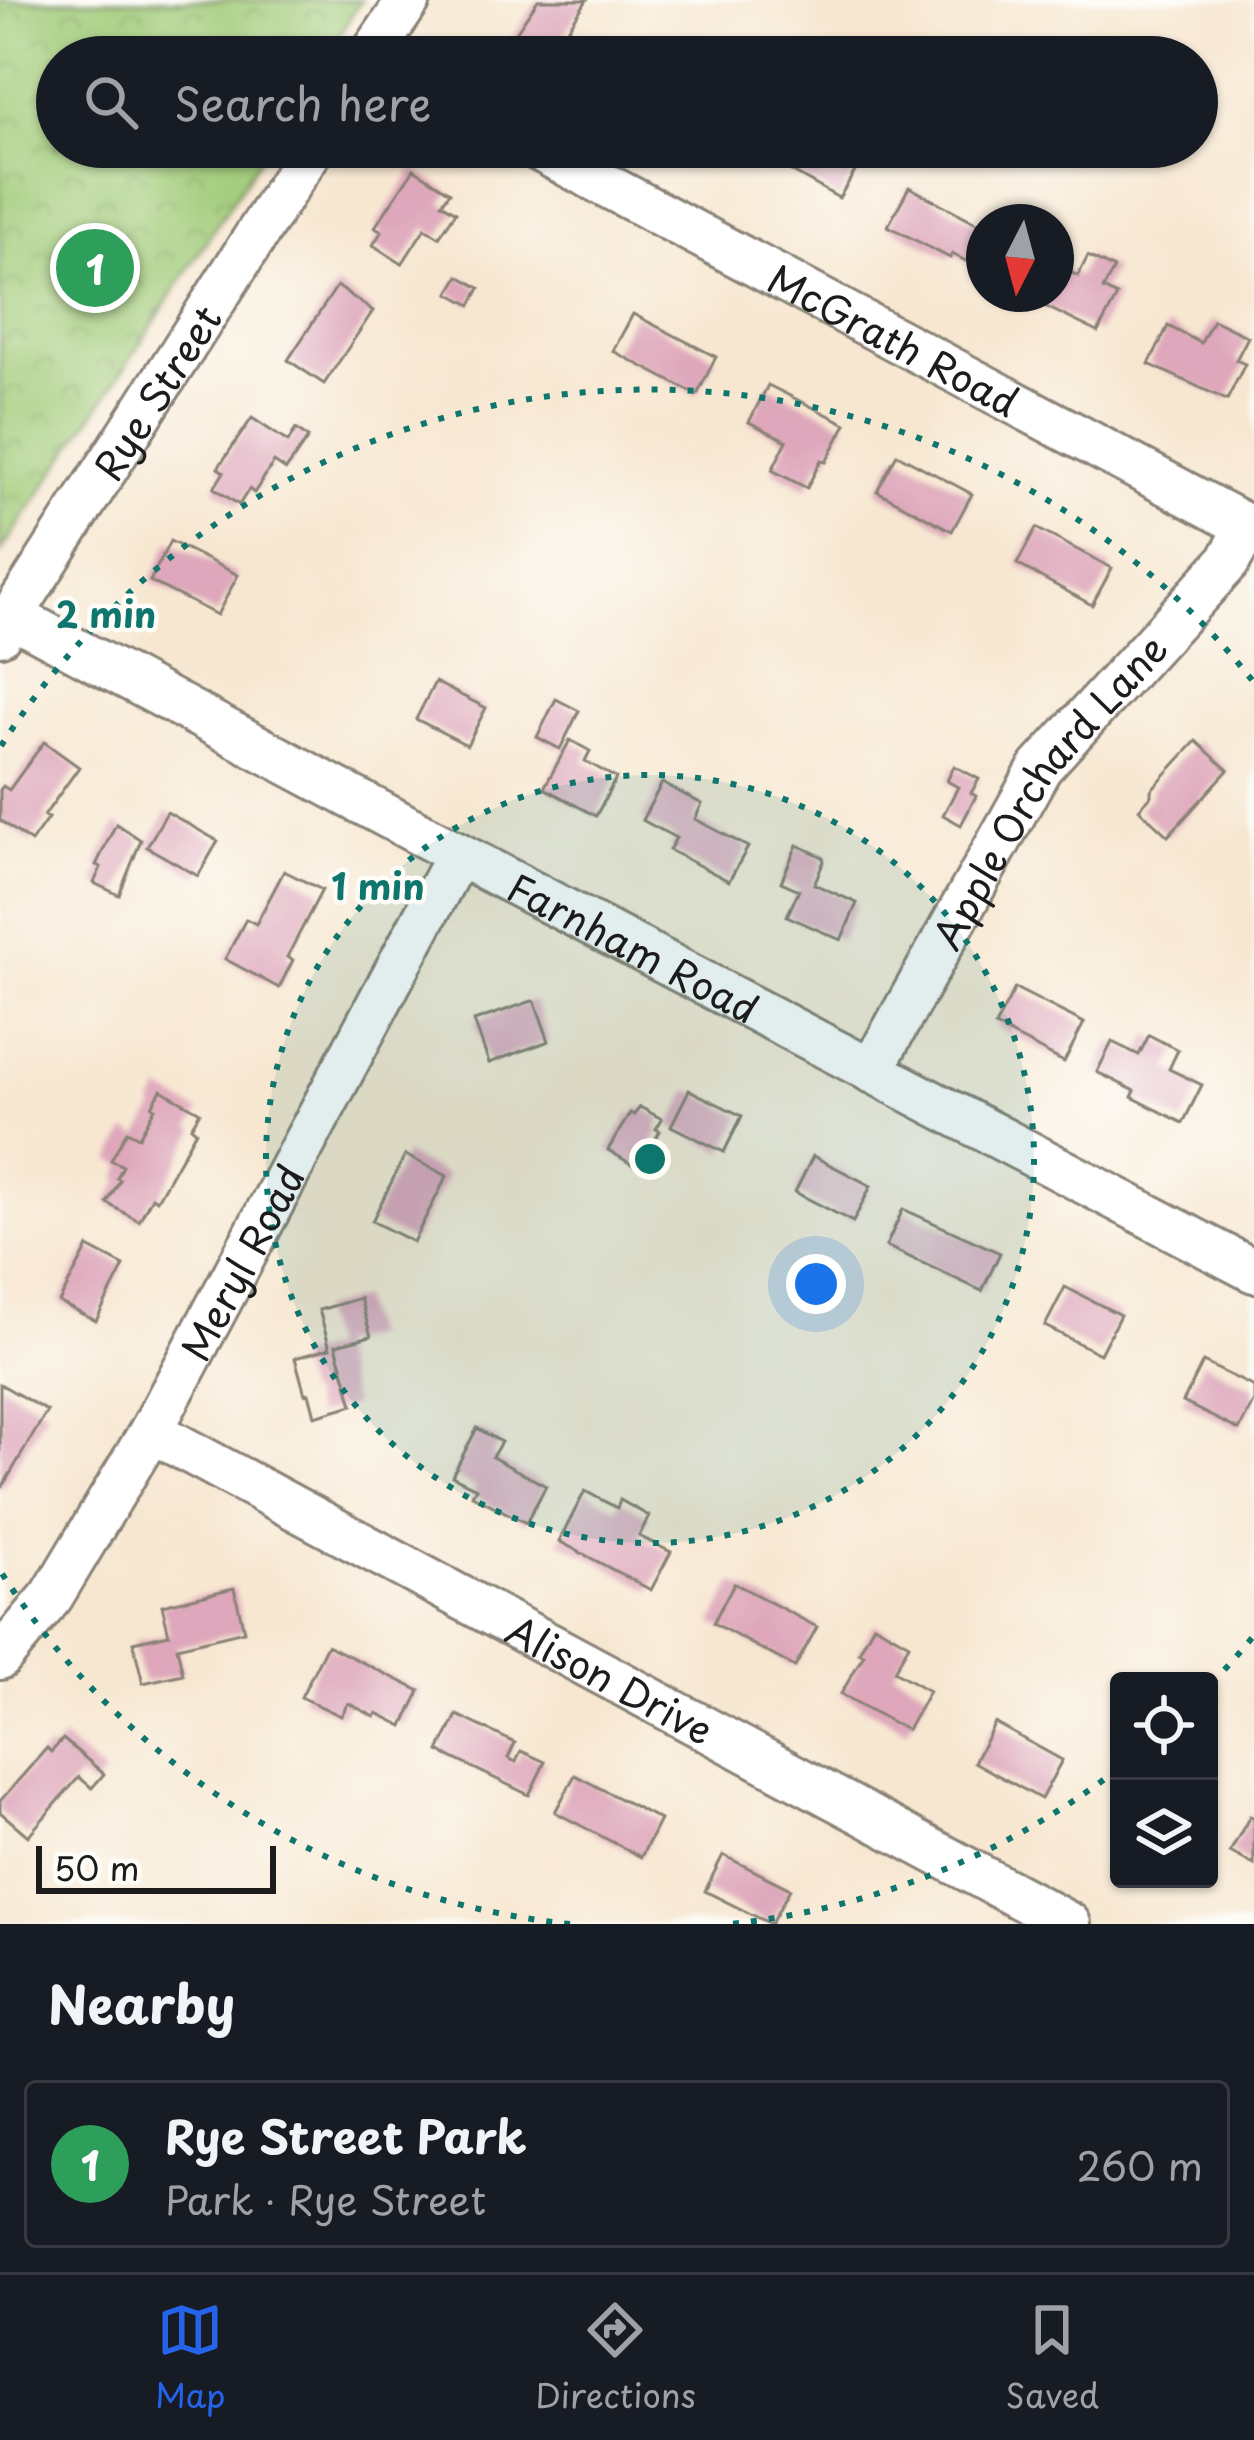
<!DOCTYPE html>
<meta charset="utf-8">
<style>
:root{--surface:#171b24;--page:#242831;--text:#f1f3f6;--muted:#9ea1a6;--line:#363941;--accent:#2563eb}
body{margin:0;font-family:"Playpen Sans",sans-serif;background:var(--page);color:var(--text)}
.controls{position:absolute;right:36px;bottom:36px;display:grid;overflow:hidden;border-radius:12px;box-shadow:0 3px 9px #0004}
.controls button{width:108px;height:108px;display:grid;place-items:center;padding:0;border:0;border-bottom:3px solid var(--line);background:var(--surface);color:var(--text);font:60px sans-serif}
.compass{position:absolute;left:966px;top:204px;width:108px;height:108px;border-radius:50%;background:var(--surface);box-shadow:0 3px 9px #0004;rotate:186deg}
.scale{position:absolute;left:36px;bottom:30px;width:240px;box-sizing:border-box;padding-left:12px;border:6px solid #1c1c1c;border-top:0;font-size:33px;line-height:42px;white-space:nowrap;color:#1c1c1c;-webkit-text-stroke:9px #fdfcf7;paint-order:stroke}
.you{position:absolute;left:816px;top:1284px;width:42px;height:42px;margin:-30px;border:9px solid #fff;border-radius:50%;background:#1a73e8;box-shadow:0 0 0 18px #1a73e833}
.badge{display:grid;place-items:center;width:78px;height:78px;border-radius:50%;background:var(--accent);color:#fff;font-size:39px;font-weight:700}
.pin{position:absolute;translate:-50% -50%;border:6px solid #fff;box-shadow:0 3px 12px #0006}
.list{margin:0;padding:0;list-style:none}
h2{display:flex;justify-content:space-between;align-items:center;height:156px;margin:0;padding:0 48px;font-size:51px}
h2 small{font-size:39px;font-weight:400;color:var(--muted)}
.list li{display:grid;grid-template-columns:78px 1fr auto;gap:36px;align-items:center;box-sizing:border-box;height:168px;margin:0 24px 24px;padding:0 24px;border:3px solid var(--line);border-radius:12px}
.list b{display:block;font-size:45px;white-space:nowrap}
.list p{margin:0;font-size:39px;white-space:nowrap;color:var(--muted)}
.list em{font-size:39px;font-style:normal;color:var(--muted)}
.icon{flex:none;width:66px;height:66px;fill:none;stroke:currentColor;stroke-width:2;stroke-linecap:round;stroke-linejoin:round}
.map{position:relative;flex:none;width:1254px;height:1924px;overflow:hidden}
.search{position:absolute;background:var(--surface);box-shadow:0 3px 9px #0004;left:36px;right:36px;top:36px;height:132px;display:flex;align-items:center;gap:30px;box-sizing:border-box;padding:0 42px;border-radius:66px;color:var(--muted);font-size:45px}
.sheet{height:348px;background:var(--surface)}
nav{display:flex;justify-content:space-around;align-items:center;box-sizing:border-box;height:168px;border-top:3px solid var(--line);background:var(--surface);font-size:33px;color:var(--muted)}
nav a{display:grid;justify-items:center;gap:6px}
nav .on{color:var(--accent)}
.map>svg:first-child{display:block}
.park{fill:url(#park-crowns);stroke:#5e744a;stroke-width:3}
.building{fill:#dea7bb}
.lines{fill:none;stroke-linecap:round;stroke-linejoin:round}
.minor-casing{stroke:#8a8276;stroke-width:48}
.minor{stroke:#fff;stroke-width:42}
.ring{fill:none;stroke:#0f766e;stroke-width:6;stroke-dasharray:6 12}
.labels{text-anchor:middle;dominant-baseline:central;stroke-width:9;stroke-linejoin:round;paint-order:stroke}
.street-label{font-size:39px;fill:#1c1c1c;stroke:#fdfcf7}
.centre{fill:#0f766e;stroke:#fdfcf7;stroke-width:6}
.ring-label{font-size:36px;text-anchor:middle;font-weight:bold;fill:#0f766e;stroke:#fdfcf7;stroke-width:9;stroke-linejoin:round;paint-order:stroke}
</style>
<div class="map">
<svg width="1254" height="1924" viewBox="0 0 1254 1924">
<defs>
<pattern id="park-crowns" width="20" height="18" patternUnits="userSpaceOnUse" patternTransform="scale(3)"><rect width="20" height="18" fill="#a0cb78"/><path d="M2 6a3 3 0 1 1 6 0M12 15a3 3 0 1 1 6 0" fill="none" stroke="#89ae67"/></pattern>
</defs>
<rect width="100%" height="100%" fill="#fdfcf7"/>
<filter id="ink" filterUnits="userSpaceOnUse"><feTurbulence type="fractalNoise" baseFrequency=".00833" numOctaves="2"/><feDisplacementMap in="SourceGraphic" scale="24" xChannelSelector="R" yChannelSelector="G"/><feConvolveMatrix kernelMatrix="1 2 1 2 8 2 1 2 1" color-interpolation-filters="sRGB"/></filter>
<filter id="wash" filterUnits="userSpaceOnUse"><feTurbulence type="fractalNoise" baseFrequency=".004" numOctaves="4" result="noise"/><feDisplacementMap in="SourceGraphic" scale="48" xChannelSelector="R" yChannelSelector="G"/><feGaussianBlur stdDeviation="2.7" result="paint"/><feColorMatrix in="noise" values="0 0 0 0 0 0 0 0 0 0 0 0 0 0 0 0 0 1.4 0 .05"/><feComposite in="paint" operator="in"/></filter>
<g filter="url(#wash)">
<rect width="100%" height="100%" fill="#f7e7d1"/>
<!-- park -->
<polygon class="park" points="0,0 361,0 325,57 57,57 57,147 267,147 111,389 0,553"/>
<g id="blocks">
<!-- building -->
<g class="building">
<polygon points="538,0 587,0 549,57 515,57 504,50"/>
<polygon points="764,147 832,147 860,163 839,198 761,154"/>
<polygon points="414,169 450,192 442,203 456,212 439,237 425,228 402,264 373,245 382,231 375,227"/>
<polygon points="909,187 984,227 984,233 968,262 952,254 950,258 888,226"/>
<polygon points="1088,256 1114,269 1103,289 1117,296 1098,332 1020,294 1056,294 1056,265 1078,276"/>
<polygon points="459,276 480,288 471,305 449,293"/>
<polygon points="337,286 373,311 324,384 288,360"/>
<polygon points="633,314 716,357 697,395 613,351"/>
<polygon points="1213,320 1248,337 1236,360 1245,364 1227,400 1149,364 1168,326 1201,343"/>
<polygon points="768,385 846,424 826,462 821,460 807,488 772,470 787,441 749,422"/>
<polygon points="252,418 288,442 296,429 308,438 286,470 274,462 254,493 249,489 239,505 214,488 224,472 218,468"/>
<polygon points="897,454 972,494 952,531 877,491"/>
<polygon points="1036,528 1112,568 1092,605 1017,564"/>
<polygon points="170,541 238,575 217,615 150,581"/>
<polygon points="435,682 486,708 467,745 416,719"/>
<polygon points="556,699 579,711 560,749 537,737"/>
<polygon points="570,740 590,751 585,761 616,778 596,816 544,788"/>
<polygon points="1196,741 1228,770 1168,836 1139,809 1151,796 1151,790"/>
<polygon points="44,742 79,767 44,816 48,818 31,842 0,820 0,790 3,786 9,790"/>
<polygon points="954,766 979,779 971,793 976,796 961,825 943,815 958,787 947,781"/>
<polygon points="662,783 702,804 695,819 748,847 729,881 669,850 676,838 642,820"/>
<polygon points="167,812 218,841 198,876 147,847"/>
<polygon points="116,824 141,840 119,895 94,883 101,867 96,865"/>
<polygon points="797,845 823,857 824,861 814,884 857,903 841,940 787,916 799,890 781,882"/>
<polygon points="284,871 322,890 287,957 293,960 279,988 225,959 246,919 256,924"/>
<polygon points="1015,988 1084,1023 1064,1062 995,1026"/>
<polygon points="532,1001 535,1002 549,1041 489,1063 474,1021"/>
<polygon points="1149,1035 1178,1050 1169,1069 1202,1085 1183,1123 1132,1097 1135,1091 1097,1072 1112,1042 1139,1055"/>
<polygon points="161,1090 200,1112 191,1127 196,1131 157,1200 152,1197 139,1221 107,1203 120,1180 117,1178 123,1166 111,1160 127,1131 139,1137 155,1108 152,1106"/>
<polygon points="689,1090 742,1116 724,1152 671,1126"/>
<polygon points="640,1107 662,1119 656,1129 660,1131 638,1168 608,1150 630,1113 634,1115"/>
<polygon points="405,1155 447,1176 413,1242 372,1221"/>
<polygon points="813,1156 871,1186 853,1222 795,1192"/>
<polygon points="903,1209 1000,1253 982,1291 886,1246"/>
<polygon points="88,1247 124,1266 96,1321 59,1302"/>
<polygon points="1065,1287 1120,1315 1100,1354 1045,1326"/>
<polygon points="360,1298 371,1336 336,1345 353,1405 315,1416 309,1393 305,1394 295,1358 330,1348 319,1310"/>
<polygon points="1203,1362 1254,1387 1254,1401 1239,1430 1183,1402"/>
<polygon points="0,1384 47,1411 0,1491"/>
<polygon points="477,1428 501,1442 492,1457 546,1486 526,1523 472,1495 476,1488 452,1476"/>
<polygon points="585,1491 617,1508 620,1500 649,1516 639,1536 671,1552 651,1590 559,1541"/>
<polygon points="734,1583 817,1627 795,1667 713,1623"/>
<polygon points="234,1588 244,1631 177,1647 183,1674 143,1683 133,1642 169,1634 162,1605"/>
<polygon points="874,1624 909,1644 894,1671 929,1691 907,1730 841,1694 864,1654 859,1652"/>
<polygon points="327,1645 420,1691 403,1726 377,1713 375,1717 348,1703 341,1716 301,1697"/>
<polygon points="457,1715 515,1743 508,1758 516,1762 521,1751 545,1762 529,1795 439,1751"/>
<polygon points="995,1723 1062,1760 1041,1799 974,1762"/>
<polygon points="63,1739 104,1774 92,1788 79,1777 28,1836 0,1812 0,1801 47,1748 51,1752"/>
<polygon points="575,1775 660,1820 641,1857 555,1812"/>
<polygon points="1250,1816 1254,1818 1254,1865 1230,1852"/>
<polygon points="723,1855 790,1889 771,1924 705,1891"/>
</g>
</g>
</g>
<g filter="url(#ink)">
<use href="#blocks" fill-opacity="0" stroke="#8a8276" stroke-width="3"/>
<g class="lines">
<defs>
<g id="minor">
<polyline points="370,57 409,0"/>
<path id="s1" d="M534,147l720,383"/>
<path id="s2" d="M14,617l444,237 796,417"/>
<path id="s3" d="M0,634l313,-487"/>
<path id="s4" d="M871,1071l169,-303 188,-206 20,-35"/>
<path id="s5" d="M151,1431l918,493"/>
<path id="s6" d="M0,1658l52,-62 99,-165 307,-577"/>
</g>
</defs>
<!-- minor casing -->
<use href="#minor" class="minor-casing"/>
<!-- minor -->
<use href="#minor" class="minor"/>
</g>
</g>
<!-- distance rings -->
<circle cx="650" cy="1159" r="384" fill="#0f766e" fill-opacity=".12"/>
<g class="ring">
<circle cx="650" cy="1159" r="384"/>
<path d="M1252 1638A769 769 0 0 1 1212 1683M1118 1769A769 769 0 0 1 730 1924M570 1924A769 769 0 0 1 1 1572M1 746A769 769 0 0 1 1252 680"/>
</g>
<g class="labels">
<!-- street labels -->
<g class="street-label">
<text stroke="none"><textPath href="#s1" startOffset="408">McGrath Road</textPath></text>
<text stroke="none"><textPath href="#s3" startOffset="288">Rye Street</textPath></text>
<text stroke="none"><textPath href="#s4" startOffset="333">Apple Orchard Lane</textPath></text>
<text stroke="none"><textPath href="#s2" startOffset="702">Farnham Road</textPath></text>
<text stroke="none"><textPath href="#s6" startOffset="465">Meryl Road</textPath></text>
<text stroke="none"><textPath href="#s5" startOffset="522">Alison Drive</textPath></text>
</g>
</g>
<circle cx="650" cy="1159" r="18" class="centre"/>
<g class="ring-label">
<text x="106" y="628">2 min</text>
<text x="378" y="900">1 min</text>
</g>
</svg>
<div class="controls">
<button><svg class="icon" aria-label="locate" viewBox="0 0 24 24"><circle cx="12" cy="12" r="6"/><path d="M12 2v4M12 18v4M2 12h4M18 12h4"/></svg></button>
<button><svg class="icon" aria-label="layers" viewBox="0 0 24 24"><path d="M12 4l9 5-9 5-9-5zM3 14l9 5 9-5"/></svg></button>
</div>
<svg class="compass" viewBox="-18 -18 36 36"><path d="M0-13l5 13h-10z" fill="#e53935"/><path d="M0 13l5-13h-10z" fill="#9ea1a6"/></svg>
<div class="scale">50 m</div>
<div class="you"></div>
<div class="pin badge" style="left:95px;top:268px;background:#2e9e5b">1</div>
<div class="search"><svg class="icon" aria-label="search" viewBox="0 0 24 24"><circle cx="10" cy="10" r="6"/><path d="M15 15l6 6"/></svg>Search here</div>
</div>
<section class="sheet">
<h2>Nearby<small></small></h2>
<ul class="list">
<li><span class="badge" style="background:#2e9e5b">1</span><div><b>Rye Street Park</b><p>Park · Rye Street</p></div><em>260 m</em></li>
</ul>
</section>
<nav>
<a class="on"><svg class="icon" aria-label="map" viewBox="0 0 24 24"><path d="M3 6l6-2 6 2 6-2v14l-6 2-6-2-6 2zM9 4v14M15 6v14"/></svg>Map</a>
<a><svg class="icon" aria-label="directions" viewBox="0 0 24 24"><path d="M12 3l9 9-9 9-9-9zM9 14v-3h6M13 9l2 2-2 2"/></svg>Directions</a>
<a><svg class="icon" aria-label="saved" viewBox="0 0 24 24"><path d="M7 4h10v16l-5-4-5 4z"/></svg>Saved</a>
</nav>
